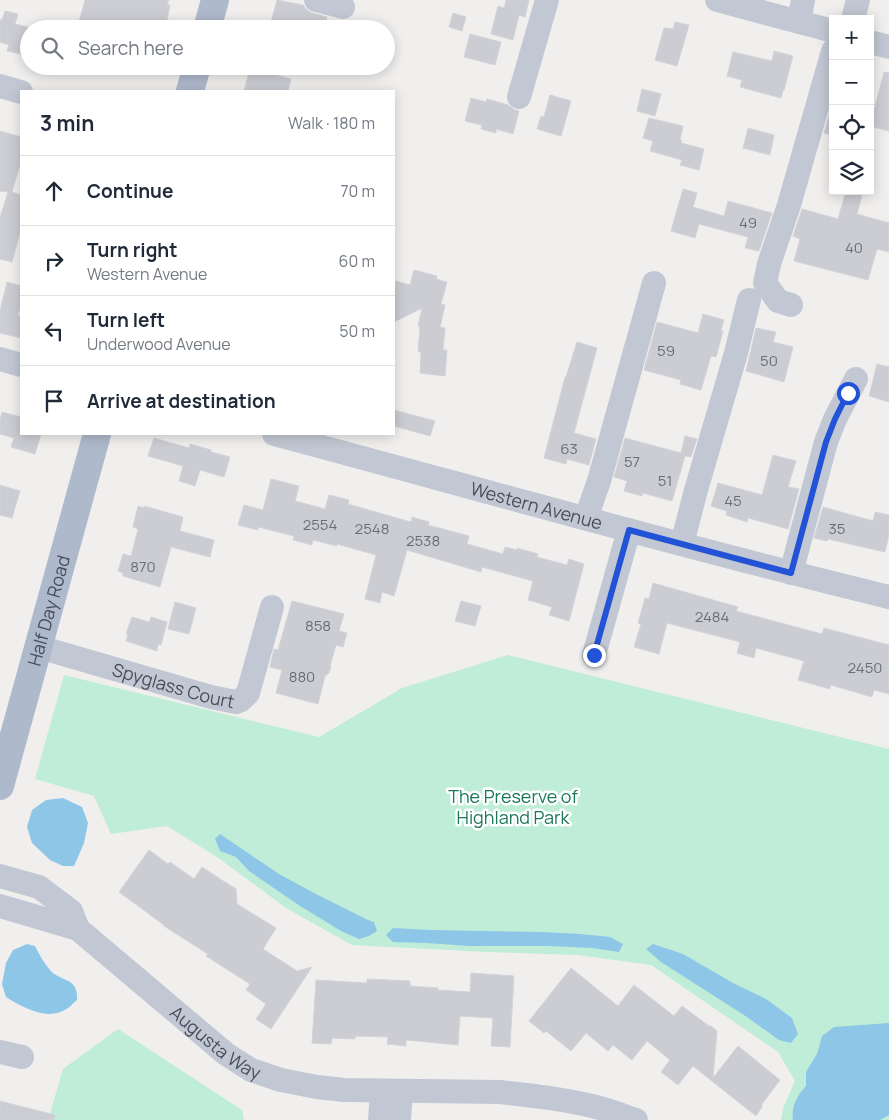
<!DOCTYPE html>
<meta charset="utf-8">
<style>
:root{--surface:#fff;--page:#f6f6f7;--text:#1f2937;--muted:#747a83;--line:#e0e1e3}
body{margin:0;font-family:Manrope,sans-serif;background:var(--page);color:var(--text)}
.controls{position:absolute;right:15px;top:15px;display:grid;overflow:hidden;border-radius:0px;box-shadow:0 2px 12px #0003}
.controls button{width:45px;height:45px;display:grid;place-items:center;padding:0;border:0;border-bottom:1px solid var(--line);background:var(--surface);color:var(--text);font:25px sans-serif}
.stop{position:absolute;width:15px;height:15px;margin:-11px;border:4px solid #2253d7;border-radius:50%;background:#fff}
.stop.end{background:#2253d7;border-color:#fff;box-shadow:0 1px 5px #0008}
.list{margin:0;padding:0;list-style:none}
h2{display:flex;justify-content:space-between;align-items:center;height:65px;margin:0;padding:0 20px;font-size:21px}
h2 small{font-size:16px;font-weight:400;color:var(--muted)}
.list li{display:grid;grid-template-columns:32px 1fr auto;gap:15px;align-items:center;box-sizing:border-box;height:70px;padding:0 20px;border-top:1px solid var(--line)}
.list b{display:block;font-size:19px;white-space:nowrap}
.list p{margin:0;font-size:16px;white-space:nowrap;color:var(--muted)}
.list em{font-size:16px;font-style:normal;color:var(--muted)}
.icon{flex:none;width:28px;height:28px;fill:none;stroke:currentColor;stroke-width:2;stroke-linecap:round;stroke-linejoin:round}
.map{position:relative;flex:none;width:889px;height:1120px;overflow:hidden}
.search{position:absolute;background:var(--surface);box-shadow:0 2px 12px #0003;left:20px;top:20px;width:375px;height:55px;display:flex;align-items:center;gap:12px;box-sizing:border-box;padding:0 18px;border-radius:28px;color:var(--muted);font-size:19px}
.panel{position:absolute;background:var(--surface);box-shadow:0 2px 12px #0003;left:20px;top:90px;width:375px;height:345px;border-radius:0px}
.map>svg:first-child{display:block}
.green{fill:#bfedd8}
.water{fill:#8ec6e7}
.building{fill:#cbcdd3;stroke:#d3d3da}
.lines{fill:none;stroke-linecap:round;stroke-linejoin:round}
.minor{stroke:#c2c8d3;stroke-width:24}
.major{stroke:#afb9cc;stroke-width:28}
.route{stroke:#2253d7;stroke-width:6}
.labels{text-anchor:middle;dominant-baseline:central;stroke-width:5;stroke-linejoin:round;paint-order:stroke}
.number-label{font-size:15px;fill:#686e79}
.street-label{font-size:18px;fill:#474e5b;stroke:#fff}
.park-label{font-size:18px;fill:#1b7959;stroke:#fff}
</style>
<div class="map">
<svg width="889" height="1120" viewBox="0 0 889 1120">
<rect width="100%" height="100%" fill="#f1efee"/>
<!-- green -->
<g class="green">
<polygon points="508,655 889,749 889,1120 781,1120 783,1108 795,1081 778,1052 651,965 578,955 486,952 352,945 286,908 217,857 167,826 111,834 94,796 35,779 64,675 319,737 402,688"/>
<polygon points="118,1029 242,1110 244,1120 48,1120 63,1069"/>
</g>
<!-- water -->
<g class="water">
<polygon points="63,798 82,807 88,823 84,843 74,866 63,866 50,860 32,843 27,827 32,810 46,800"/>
<polygon points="220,834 279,874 312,892 368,920 374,922 377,931 369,936 359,939 341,931 300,906 249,871 236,857 220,851 215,839"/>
<polygon points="393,928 431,930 543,932 581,934 610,937 623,944 619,952 592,948 548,946 469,946 427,943 393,942 386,935"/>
<path d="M27,944l8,2c4,8 9,17 15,24 10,12 29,7 27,30 -3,2 -6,6 -9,8 -20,14 -44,0 -62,-11l-4,-13 4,-21 7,-13z"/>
<polygon points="653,944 683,954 733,983 766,999 792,1018 798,1034 791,1043 779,1040 747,1017 661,962 646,949"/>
<path d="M889,1023v92l-9,5h-87c-2,-14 4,-24 13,-34v-14l11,-18 5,-18 12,-9z"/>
</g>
<!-- building -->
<g class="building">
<polygon points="85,0 169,0 167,5 170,5 166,25 162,24 161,29 146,25 145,29 77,29"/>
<polygon points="277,0 303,5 307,10 312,13 327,17 323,29 299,29 271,22"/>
<polygon points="506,0 529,0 525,17 519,15 513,40 491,34 498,6 504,8"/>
<polygon points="5,11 18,14 15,24 28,27 21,54 7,51 9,45 0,42 0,19 2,20"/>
<polygon points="453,13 466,17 462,31 449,27"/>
<polygon points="675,22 689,25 677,66 655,60 664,28 673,29"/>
<polygon points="470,34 501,42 495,65 464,57"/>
<polygon points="774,51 793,56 784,90 783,90 781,98 740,87 742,80 727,76 733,52 772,61"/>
<polygon points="250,68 291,79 288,91 244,91"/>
<polygon points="884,72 889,73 889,131 870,126"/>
<polygon points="642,89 661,94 655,116 637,111"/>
<polygon points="550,95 571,101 561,136 537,129 541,116 544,117"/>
<polygon points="471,98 486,102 487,99 508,105 515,110 519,111 513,134 496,129 496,133 481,129 482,125 465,121"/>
<polygon points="833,102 833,135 824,133"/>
<polygon points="649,118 683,126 680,140 682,141 681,143 704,149 699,170 680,165 682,160 650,151 653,141 643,138"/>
<polygon points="748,128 774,135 770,155 743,148"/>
<polygon points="0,131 21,137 21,161 12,192 21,195 21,229 12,262 0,259 0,218 8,192 0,191"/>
<polygon points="683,189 697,193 693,207 724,216 728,201 772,213 759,251 745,248 748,237 699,224 695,238 671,231"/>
<polygon points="846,191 863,191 857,214 889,223 889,252 877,249 868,280 794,261 800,239 793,236 802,209 838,219"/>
<polygon points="414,270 437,276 436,279 447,282 441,304 445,305 440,327 445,328 443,350 447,350 445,376 420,373 421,352 418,351 420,326 418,326 422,308 394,322 394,291 396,281 410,285"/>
<polygon points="7,282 21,286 21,302 18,316 21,317 21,338 0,333 0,311"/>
<polygon points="703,314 724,320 721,331 723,331 716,357 711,356 701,390 680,384 681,380 644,370 657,322 698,333"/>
<polygon points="756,328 776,332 773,342 793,347 784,382 746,371"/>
<polygon points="577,342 597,348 574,433 596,439 589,465 567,459 566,464 544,458 565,377 566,377"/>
<polygon points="877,364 889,367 889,402 869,396"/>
<polygon points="394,410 435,421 430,436 394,426"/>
<polygon points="2,412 21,417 21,434 41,434 35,454 11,447 14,438 0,434 0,420"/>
<polygon points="685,436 697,439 691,457 685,456 672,501 643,493 642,496 624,491 627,481 614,477 625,438 681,453"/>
<polygon points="154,438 189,448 190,444 211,450 211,452 230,457 224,477 200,470 195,486 179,481 183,466 148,456"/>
<polygon points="773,455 796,461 788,487 799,489 788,529 748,518 747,522 726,515 727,511 711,506 718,483 762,495"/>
<polygon points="271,479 299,486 295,501 325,509 329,495 349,500 348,504 411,522 412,517 429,522 428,525 469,536 467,544 503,554 505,547 517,550 517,548 538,554 537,557 567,565 569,559 584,564 569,621 549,615 552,607 528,600 533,581 482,567 481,572 407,550 394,596 382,592 380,603 365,599 376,555 337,544 337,546 313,540 312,545 293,540 294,536 258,527 258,530 238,525 244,505 263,510"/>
<polygon points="0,485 20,491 12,518 0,515"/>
<polygon points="138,506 144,508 144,506 183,517 180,531 214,540 210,557 171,547 160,587 123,576 123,573 118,571 123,554 131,556 138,529 133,527"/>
<polygon points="823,507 873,521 875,512 889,515 889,535 885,552 828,539 827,541 814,538"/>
<polygon points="653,583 738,607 736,611 822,634 824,628 889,645 889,694 874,690 872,697 831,685 830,689 798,680 804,661 756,648 754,658 737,653 740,642 667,623 659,654 634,647 641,624 638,623 645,598 649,599"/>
<polygon points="292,601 344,614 339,631 347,633 343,647 336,645 330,666 331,667 329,673 325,676 318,704 276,693 282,670 270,667 274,649 278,650"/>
<polygon points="461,601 481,606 475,626 455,621"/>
<polygon points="175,602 196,608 189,634 168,629"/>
<polygon points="132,617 149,622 151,617 167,622 161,645 158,644 157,651 126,641 128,634 126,634"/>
<polygon points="149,850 168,864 170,862 194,879 202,867 228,884 236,889 237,904 276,928 263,949 297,971 312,967 271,1029 256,1019 266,1004 246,990 250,984 206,956 208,954 164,926 164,925 119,892"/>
<polygon points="571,968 618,1006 634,985 674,1016 682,1006 709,1026 711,1026 717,1031 713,1078 738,1046 780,1080 762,1104 762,1107 756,1116 693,1066 678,1085 661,1072 670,1060 647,1041 632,1060 613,1045 608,1051 586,1033 571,1051 546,1031 544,1033 529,1021"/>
<polygon points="471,973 514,976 510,1047 491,1046 493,1018 460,1016 458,1045 406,1040 406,1046 387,1044 388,1037 355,1036 355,1039 332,1038 331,1044 312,1043 316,980 367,983 367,979 410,981 410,986 438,988 438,990 470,992"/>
<polygon points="0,1101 55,1115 54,1120 0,1120"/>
</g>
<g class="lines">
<!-- minor -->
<g class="minor">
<polyline points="316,0 343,7"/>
<polyline points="717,0 833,31"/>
<polyline points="853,19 858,0"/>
<polyline points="799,22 803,0"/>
<polyline points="870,42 889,47"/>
<polyline points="0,86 21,92"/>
<polyline points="519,97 547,0"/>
<polyline points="791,305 778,301 765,283 769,264 789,205 833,51"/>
<polyline points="0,359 21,365"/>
<path id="s1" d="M274,434c205,55 409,113 615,163"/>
<polyline points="586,518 599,481 654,283"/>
<polyline points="682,544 696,490 736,353 749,300"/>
<polyline points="791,573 826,442 835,419 856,379"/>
<path id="s2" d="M39,647l172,50 25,5 5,-2 7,-7 24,-86"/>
<polyline points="594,655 629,530"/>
<polyline points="0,876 39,887 71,911 78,929"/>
<path id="s3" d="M0,906l78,23 148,125 25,16 30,10 36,7 27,3 156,2c36,4 73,8 107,18 10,3 19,7 29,10"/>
<polyline points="0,1052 22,1057"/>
<polyline points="380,1120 382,1091"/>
<polyline points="399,1120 401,1091"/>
</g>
<!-- major -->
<g class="major">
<polyline points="207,29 215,0"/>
<polyline points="190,91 197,66"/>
<path id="s4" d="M0,786l97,-352"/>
</g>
</g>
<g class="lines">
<!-- route -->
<polyline class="route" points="594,655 629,530 791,573 826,442 835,419 848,393"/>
</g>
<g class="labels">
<!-- number labels -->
<g class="number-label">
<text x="748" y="222">49</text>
<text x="854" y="247">40</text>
<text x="666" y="350">59</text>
<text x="769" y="360">50</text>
<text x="569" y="448">63</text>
<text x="632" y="461">57</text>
<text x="665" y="480">51</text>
<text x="733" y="500">45</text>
<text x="320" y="524">2554</text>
<text x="372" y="528">2548</text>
<text x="837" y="528">35</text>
<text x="423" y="540">2538</text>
<text x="143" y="566">870</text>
<text x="712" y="616">2484</text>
<text x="318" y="625">858</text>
<text x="865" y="667">2450</text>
<text x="302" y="676">880</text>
</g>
<!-- street labels -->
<g class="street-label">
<text stroke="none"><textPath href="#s1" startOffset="272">Western Avenue</textPath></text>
<text stroke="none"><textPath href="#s4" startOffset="182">Half Day Road</textPath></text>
<text stroke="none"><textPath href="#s2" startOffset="140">Spyglass Court</textPath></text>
<text stroke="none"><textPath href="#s3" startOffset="260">Augusta Way</textPath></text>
</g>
<!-- park labels -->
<g class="park-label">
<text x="513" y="796">The Preserve of<tspan x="513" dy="21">Highland Park</tspan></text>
</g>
</g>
</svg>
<div class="controls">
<button>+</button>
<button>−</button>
<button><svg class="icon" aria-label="locate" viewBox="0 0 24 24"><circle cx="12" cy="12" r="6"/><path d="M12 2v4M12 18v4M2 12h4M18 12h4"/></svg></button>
<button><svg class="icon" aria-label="layers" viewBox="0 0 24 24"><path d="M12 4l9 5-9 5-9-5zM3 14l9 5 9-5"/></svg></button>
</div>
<div class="stop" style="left:848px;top:393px"></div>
<div class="stop end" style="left:594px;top:655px"></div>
<div class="search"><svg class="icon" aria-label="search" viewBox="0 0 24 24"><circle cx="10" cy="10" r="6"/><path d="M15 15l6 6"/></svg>Search here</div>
<section class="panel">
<h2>3 min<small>Walk · 180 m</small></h2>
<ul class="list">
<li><svg class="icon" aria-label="ahead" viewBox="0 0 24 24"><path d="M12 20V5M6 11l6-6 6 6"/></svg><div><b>Continue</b></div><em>70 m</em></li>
<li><svg class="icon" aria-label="right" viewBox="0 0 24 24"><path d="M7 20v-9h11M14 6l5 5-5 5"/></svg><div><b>Turn right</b><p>Western Avenue</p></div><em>60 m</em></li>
<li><svg class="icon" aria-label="left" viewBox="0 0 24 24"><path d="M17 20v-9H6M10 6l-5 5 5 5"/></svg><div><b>Turn left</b><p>Underwood Avenue</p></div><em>50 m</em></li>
<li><svg class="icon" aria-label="arrive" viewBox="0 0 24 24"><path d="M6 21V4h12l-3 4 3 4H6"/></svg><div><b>Arrive at destination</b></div></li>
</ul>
</section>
</div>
